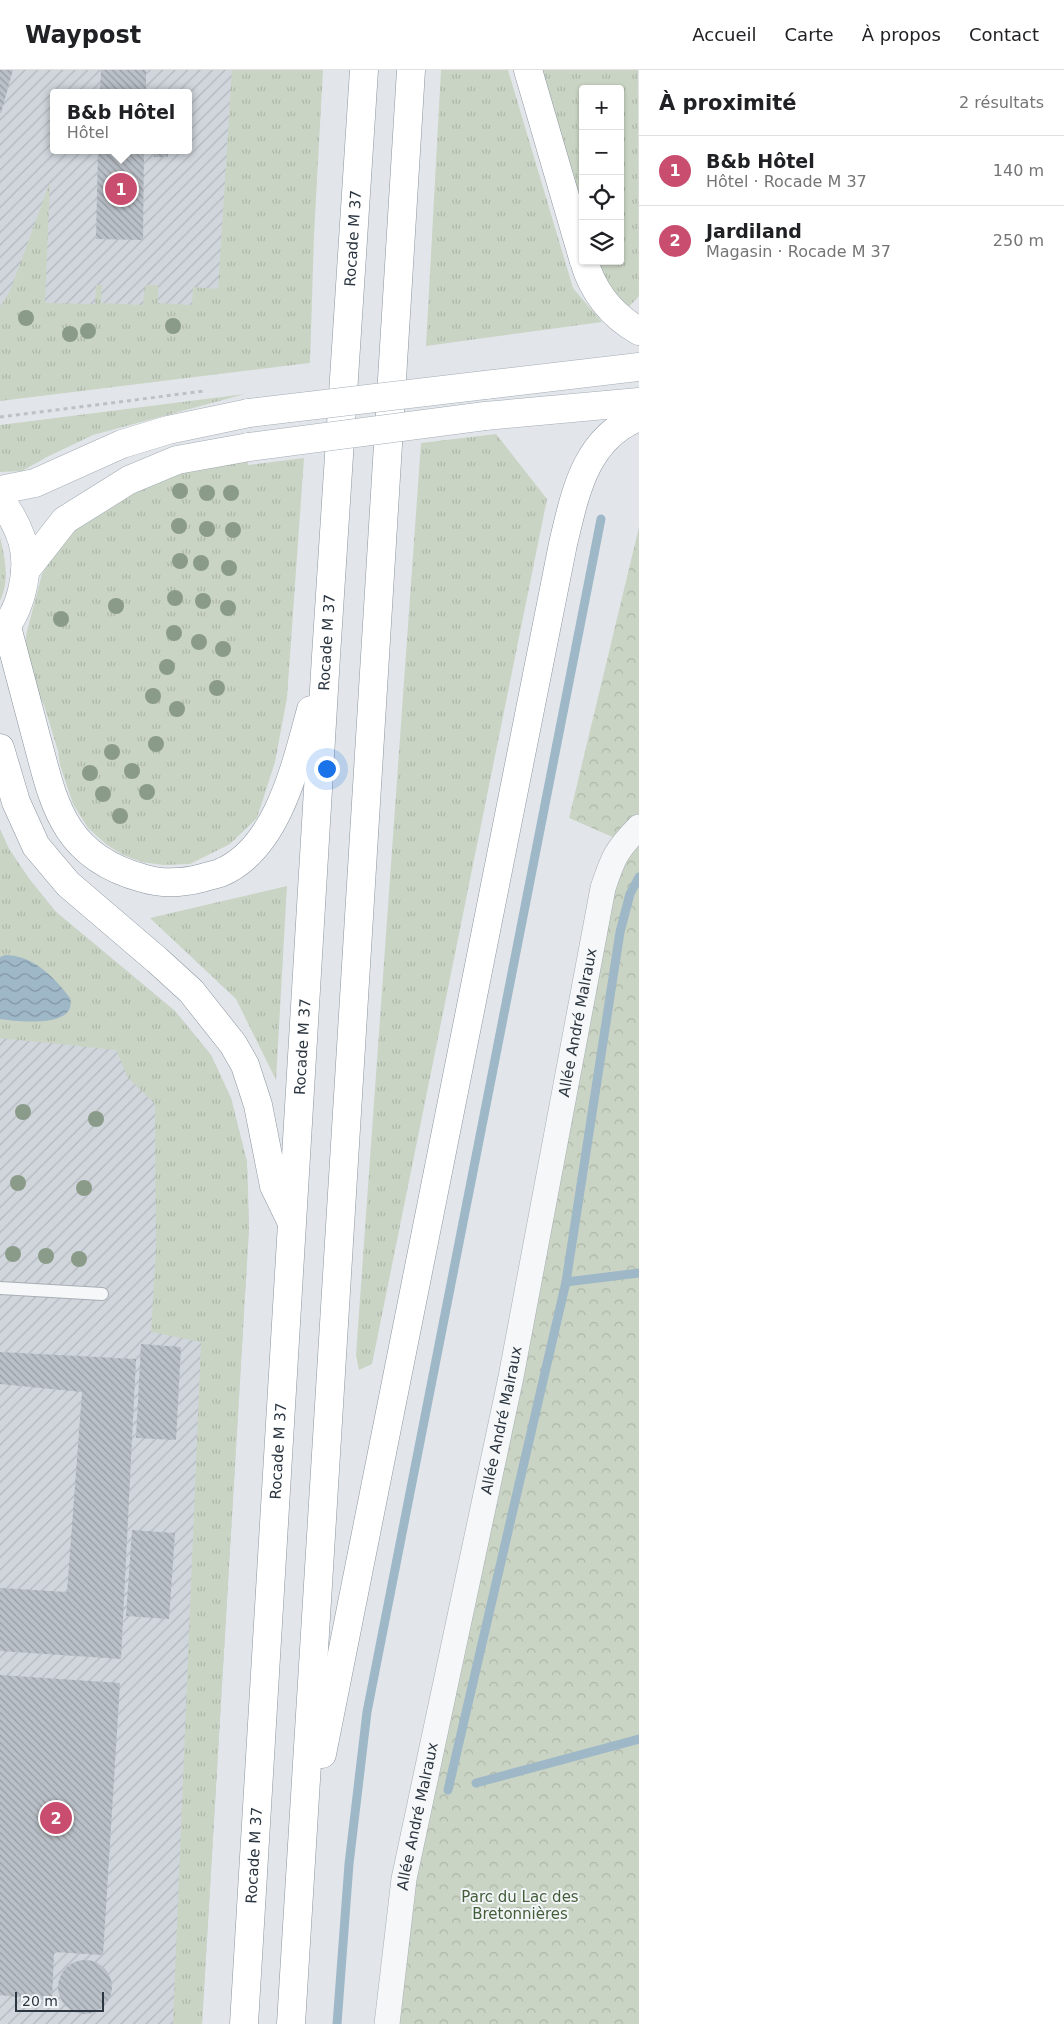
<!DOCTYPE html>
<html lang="fr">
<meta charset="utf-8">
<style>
:root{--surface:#fff;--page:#f2f2f2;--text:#202124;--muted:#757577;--line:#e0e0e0;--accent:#c94d6f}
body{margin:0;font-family:"DejaVu Sans",sans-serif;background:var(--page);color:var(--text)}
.controls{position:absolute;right:15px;top:15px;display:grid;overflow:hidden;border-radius:5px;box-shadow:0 1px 4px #0004}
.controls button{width:45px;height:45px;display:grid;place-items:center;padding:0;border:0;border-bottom:1px solid var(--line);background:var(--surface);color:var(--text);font:25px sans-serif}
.scale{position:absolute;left:15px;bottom:12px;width:89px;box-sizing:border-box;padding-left:5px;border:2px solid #2b3641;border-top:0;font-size:14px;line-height:18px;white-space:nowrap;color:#2b3641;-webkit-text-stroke:4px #f2f5f7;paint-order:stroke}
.you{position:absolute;left:326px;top:698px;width:18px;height:18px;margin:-12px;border:4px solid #fff;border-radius:50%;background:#1a73e8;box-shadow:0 0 0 8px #1a73e833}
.badge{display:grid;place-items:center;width:32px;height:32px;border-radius:50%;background:var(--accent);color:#fff;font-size:16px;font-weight:700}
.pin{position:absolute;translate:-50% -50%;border:2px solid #fff;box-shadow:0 1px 5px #0006}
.popup{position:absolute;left:50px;top:19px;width:142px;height:65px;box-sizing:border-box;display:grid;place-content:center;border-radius:5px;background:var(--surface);filter:drop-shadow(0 1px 4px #0005);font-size:16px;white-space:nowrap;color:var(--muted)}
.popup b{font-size:19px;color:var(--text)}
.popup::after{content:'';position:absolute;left:50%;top:100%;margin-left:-10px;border:10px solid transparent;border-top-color:var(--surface)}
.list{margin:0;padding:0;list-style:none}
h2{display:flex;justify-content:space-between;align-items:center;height:65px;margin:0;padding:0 20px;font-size:21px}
h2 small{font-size:16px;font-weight:400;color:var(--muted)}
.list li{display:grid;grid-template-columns:32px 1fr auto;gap:15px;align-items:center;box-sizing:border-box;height:70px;padding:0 20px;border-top:1px solid var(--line)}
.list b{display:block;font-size:19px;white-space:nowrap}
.list p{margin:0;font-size:16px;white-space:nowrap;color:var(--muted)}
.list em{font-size:16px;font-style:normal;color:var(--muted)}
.icon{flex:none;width:28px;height:28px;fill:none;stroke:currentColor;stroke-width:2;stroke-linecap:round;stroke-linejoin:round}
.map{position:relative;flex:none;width:639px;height:1954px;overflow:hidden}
header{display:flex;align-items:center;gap:30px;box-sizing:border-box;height:70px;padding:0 25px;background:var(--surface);border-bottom:1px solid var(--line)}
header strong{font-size:24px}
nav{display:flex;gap:28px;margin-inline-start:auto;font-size:18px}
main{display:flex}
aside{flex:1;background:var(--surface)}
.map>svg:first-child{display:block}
.industrial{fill:url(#industrial-furrows);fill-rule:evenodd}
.grass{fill:url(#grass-tufts)}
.park{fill:url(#park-crowns)}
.water{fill:url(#water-waves)}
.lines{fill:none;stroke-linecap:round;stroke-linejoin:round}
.stream{stroke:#9fb8c8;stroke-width:9}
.building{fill:url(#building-back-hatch)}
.service-casing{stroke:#a7aeb4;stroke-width:14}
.minor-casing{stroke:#a7aeb4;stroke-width:26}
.primary-casing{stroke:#a2acb5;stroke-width:29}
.trunk-casing{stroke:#8a95a0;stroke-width:29}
.path{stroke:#bcc1c5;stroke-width:3;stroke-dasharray:4 4;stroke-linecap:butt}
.service{stroke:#f5f7f8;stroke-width:12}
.minor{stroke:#f5f7f8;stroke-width:25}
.primary{stroke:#fff;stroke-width:28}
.trunk{stroke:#fff;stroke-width:28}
.primary-bridge-casing{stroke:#a2acb5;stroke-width:29;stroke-linecap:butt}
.primary-bridge{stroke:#fff;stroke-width:28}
.tree{fill:#8b9b89}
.labels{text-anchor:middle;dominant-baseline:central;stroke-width:4;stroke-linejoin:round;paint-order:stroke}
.street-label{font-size:15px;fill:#2b3641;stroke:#f2f5f7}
.park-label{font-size:15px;fill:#445d39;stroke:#f2f5f7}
</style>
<header>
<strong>Waypost</strong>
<nav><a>Accueil</a><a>Carte</a><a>À propos</a><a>Contact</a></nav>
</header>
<main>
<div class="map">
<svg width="639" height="1954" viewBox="0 0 639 1954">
<defs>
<pattern id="industrial-furrows" width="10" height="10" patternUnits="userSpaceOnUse" patternTransform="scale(1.25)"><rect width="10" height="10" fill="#d0d6dc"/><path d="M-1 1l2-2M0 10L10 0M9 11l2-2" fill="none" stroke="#b3b8be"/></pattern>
<pattern id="grass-tufts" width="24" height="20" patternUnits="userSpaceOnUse" patternTransform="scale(1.25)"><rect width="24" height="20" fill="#cad4c4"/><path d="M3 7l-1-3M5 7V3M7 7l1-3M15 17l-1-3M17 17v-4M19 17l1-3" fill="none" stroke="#aeb7aa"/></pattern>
<pattern id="park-crowns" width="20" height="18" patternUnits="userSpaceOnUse" patternTransform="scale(1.25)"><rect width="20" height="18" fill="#cad4c4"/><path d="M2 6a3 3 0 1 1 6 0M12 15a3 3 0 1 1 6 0" fill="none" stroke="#aeb7aa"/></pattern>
<pattern id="water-waves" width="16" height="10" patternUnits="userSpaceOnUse" patternTransform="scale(1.25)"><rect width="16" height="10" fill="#9fb8c8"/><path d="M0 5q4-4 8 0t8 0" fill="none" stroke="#8296a4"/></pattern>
<pattern id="building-back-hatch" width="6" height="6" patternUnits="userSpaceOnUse" patternTransform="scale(1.25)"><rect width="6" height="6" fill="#bac0c7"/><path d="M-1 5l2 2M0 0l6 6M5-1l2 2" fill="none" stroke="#979da3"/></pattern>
</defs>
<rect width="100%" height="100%" fill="#e2e6ea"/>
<!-- industrial -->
<g class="industrial">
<path d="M0,0h270l-16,259 -254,39zM54,23h134v57h-134z"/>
<polygon points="0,759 9,779 30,810 56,842 175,941 211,985 231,1028 247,1092 249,1158 202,1954 0,1954"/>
</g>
<!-- grass -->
<g class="grass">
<polygon points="232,0 323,0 314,165 310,293 0,331 0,237 10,221 50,112 45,233 95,234 96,215 102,215 101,233 143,235 145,215 158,215 158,233 192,235 193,217 218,219"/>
<polygon points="441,0 508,0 573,218 602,252 426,276"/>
<polygon points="541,0 638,0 639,226 626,240 594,191 620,191 620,19 583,19 583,150"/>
<polygon points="245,324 93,365 47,387 22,401 0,402 0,355"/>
<polygon points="496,364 547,429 372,1294 359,1300 356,1285 421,373"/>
<polygon points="248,387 248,395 304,388 287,628 275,692 257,748 230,774 190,794 163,795 142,792 123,785 107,775 88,758 73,734 60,695 58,681 44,635 31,611 24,581 27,561 42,504 68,461 98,437 177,401"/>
<path d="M0,467c5,21 10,43 0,64z"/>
<polygon points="0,759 9,779 30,810 56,842 175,941 211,985 231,1028 247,1092 249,1158 202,1954 173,1954 201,1272 151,1262 156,1178 155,1034 128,1008 116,980 0,968"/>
<polygon points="287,816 276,1010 236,929 150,848"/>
</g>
<!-- park -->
<polygon class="park" points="639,457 639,1954 387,1954 624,772 569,748"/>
<!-- water -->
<path class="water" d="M5,885c28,0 49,22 65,43 8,30 -52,24 -70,21v-62z"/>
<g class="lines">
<!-- stream -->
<g class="stream">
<polyline points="566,1212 620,862 630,824 639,807"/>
<polyline points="476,1713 639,1669"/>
<polyline points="448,1720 566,1212 639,1203"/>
<polyline points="337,1954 349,1794 367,1642 601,449"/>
</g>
</g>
<!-- building -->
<g class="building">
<polygon points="0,0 13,0 1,43 0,43"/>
<polygon points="101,0 146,0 146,23 100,23"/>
<rect x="77" y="80" width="13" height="4"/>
<polygon points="98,80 144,80 143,170 96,169"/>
<rect x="154" y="80" width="14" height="7"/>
<polygon points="141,1274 181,1277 176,1370 136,1368"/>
<polygon points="0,1282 136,1289 121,1589 0,1581 0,1518 67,1522 82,1322 0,1314"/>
<polygon points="132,1460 175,1463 169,1549 126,1546"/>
<polygon points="0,1605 120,1613 103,1885 54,1882 52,1931 0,1925"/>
<circle cx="85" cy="1917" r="27"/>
</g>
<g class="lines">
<defs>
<polyline id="service" points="0,1218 102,1224"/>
<g id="minor">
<path id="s1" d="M387,1954l17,-145 107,-502 92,-489c10,-30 13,-38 36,-61"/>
</g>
<g id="primary">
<polyline points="485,315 639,297"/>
<polyline points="485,346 639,332"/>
<polyline points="0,420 35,413 122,374 168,360 249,343"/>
<path d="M0,430c10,12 17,25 22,40 9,30 -1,71 -22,94"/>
<polyline points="25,501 65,450 129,410 177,390 249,377"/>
</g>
<g id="trunk">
<polyline points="528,0 583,188"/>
<path d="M584,191c9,31 27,54 55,70"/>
<path d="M7,557c10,39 21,78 31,117 8,29 14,59 31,85 17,26 44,41 73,49 19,6 41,5 60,0 6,-2 12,-3 18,-5 58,-24 76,-109 91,-163"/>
<polyline points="0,678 16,732 36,776 68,814 157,890 191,921 233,974 245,995 258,1035 274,1116 291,1151"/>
<path d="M322,1684l241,-1210c12,-50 22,-106 76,-127"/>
<path id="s2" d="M244,1954l82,-1368 38,-586"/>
<polyline points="291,1954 411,0"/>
</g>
</defs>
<!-- service casing -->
<use href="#service" class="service-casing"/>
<!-- minor casing -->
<use href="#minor" class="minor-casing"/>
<!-- primary casing -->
<use href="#primary" class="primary-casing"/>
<!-- trunk casing -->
<use href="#trunk" class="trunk-casing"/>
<!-- path -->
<polyline class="path" points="0,347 205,321"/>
<!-- service -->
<use href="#service" class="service"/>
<!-- minor -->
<use href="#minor" class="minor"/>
<!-- primary -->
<use href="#primary" class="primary"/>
<!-- trunk -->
<use href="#trunk" class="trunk"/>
<defs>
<g id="primary-bridge">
<polyline points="249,343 485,315"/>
<polyline points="249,377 485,346"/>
</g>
</defs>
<!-- primary-bridge casing -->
<use href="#primary-bridge" class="primary-bridge-casing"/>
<!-- primary-bridge -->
<use href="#primary-bridge" class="primary-bridge"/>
</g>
<!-- trees -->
<g class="tree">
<circle cx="26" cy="248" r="8"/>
<circle cx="173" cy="256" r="8"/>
<circle cx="88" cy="261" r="8"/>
<circle cx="70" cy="264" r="8"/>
<circle cx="180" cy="421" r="8"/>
<circle cx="207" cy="423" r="8"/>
<circle cx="231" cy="423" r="8"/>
<circle cx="179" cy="456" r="8"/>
<circle cx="207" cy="459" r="8"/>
<circle cx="233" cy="460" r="8"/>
<circle cx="180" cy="491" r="8"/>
<circle cx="201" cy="493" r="8"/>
<circle cx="229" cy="498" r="8"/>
<circle cx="175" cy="528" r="8"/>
<circle cx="203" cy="531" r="8"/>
<circle cx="116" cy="536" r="8"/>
<circle cx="228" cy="538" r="8"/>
<circle cx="61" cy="549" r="8"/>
<circle cx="174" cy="563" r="8"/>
<circle cx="199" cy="572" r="8"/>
<circle cx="223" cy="579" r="8"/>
<circle cx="167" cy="597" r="8"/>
<circle cx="217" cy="618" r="8"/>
<circle cx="153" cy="626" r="8"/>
<circle cx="177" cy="639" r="8"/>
<circle cx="156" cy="674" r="8"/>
<circle cx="112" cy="682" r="8"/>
<circle cx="132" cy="701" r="8"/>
<circle cx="90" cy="703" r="8"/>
<circle cx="147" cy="722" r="8"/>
<circle cx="103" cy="724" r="8"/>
<circle cx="120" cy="746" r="8"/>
<circle cx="23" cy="1042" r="8"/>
<circle cx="96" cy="1049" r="8"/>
<circle cx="18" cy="1113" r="8"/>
<circle cx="84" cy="1118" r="8"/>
<circle cx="13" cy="1184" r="8"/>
<circle cx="46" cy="1186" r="8"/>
<circle cx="79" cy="1189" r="8"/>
</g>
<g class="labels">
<!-- street labels -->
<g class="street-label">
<text stroke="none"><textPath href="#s2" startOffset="1789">Rocade M 37</textPath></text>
<text stroke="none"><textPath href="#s2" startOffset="1384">Rocade M 37</textPath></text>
<text stroke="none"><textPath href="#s1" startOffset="1020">Allée André Malraux</textPath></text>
<text stroke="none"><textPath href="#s2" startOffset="979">Rocade M 37</textPath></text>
<text stroke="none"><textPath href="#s1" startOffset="615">Allée André Malraux</textPath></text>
<text stroke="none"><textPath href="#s2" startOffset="574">Rocade M 37</textPath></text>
<text stroke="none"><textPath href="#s1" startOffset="210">Allée André Malraux</textPath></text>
<text stroke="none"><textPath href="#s2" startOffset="169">Rocade M 37</textPath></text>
</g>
<!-- park labels -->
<g class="park-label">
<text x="520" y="1827">Parc du Lac des<tspan x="520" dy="17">Bretonnières</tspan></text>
</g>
</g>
</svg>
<div class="controls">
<button>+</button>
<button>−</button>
<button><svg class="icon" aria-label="locate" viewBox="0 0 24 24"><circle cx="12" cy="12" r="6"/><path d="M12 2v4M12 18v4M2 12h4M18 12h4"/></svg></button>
<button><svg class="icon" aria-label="layers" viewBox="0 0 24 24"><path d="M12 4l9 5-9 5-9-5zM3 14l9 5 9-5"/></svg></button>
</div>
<div class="scale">20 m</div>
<div class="you"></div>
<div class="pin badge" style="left:121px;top:119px">1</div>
<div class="popup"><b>B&amp;b Hôtel</b>Hôtel</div>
<div class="pin badge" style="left:56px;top:1748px">2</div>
</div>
<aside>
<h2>À proximité<small>2 résultats</small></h2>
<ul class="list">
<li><span class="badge">1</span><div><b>B&amp;b Hôtel</b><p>Hôtel · Rocade M 37</p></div><em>140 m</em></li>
<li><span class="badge">2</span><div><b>Jardiland</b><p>Magasin · Rocade M 37</p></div><em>250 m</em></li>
</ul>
</aside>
</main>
